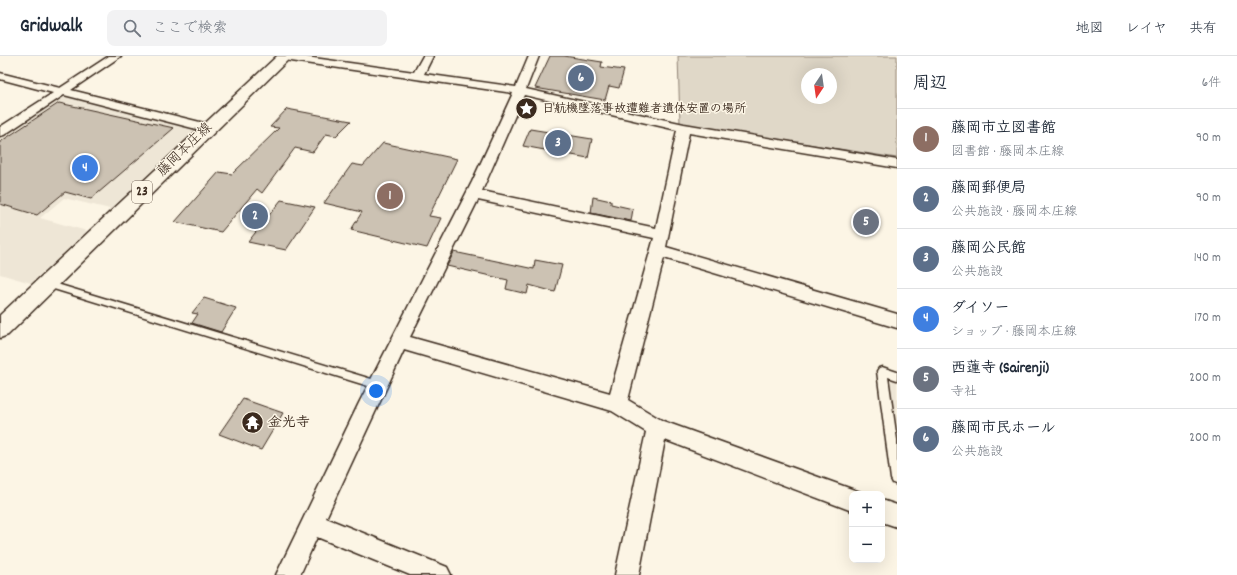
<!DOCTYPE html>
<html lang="ja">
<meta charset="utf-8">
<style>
:root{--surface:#fff;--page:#f2f2f3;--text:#1f2937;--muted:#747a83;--line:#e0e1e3;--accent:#3b2a1e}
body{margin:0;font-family:Dekko,"Klee One",sans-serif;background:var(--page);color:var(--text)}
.controls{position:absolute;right:12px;bottom:12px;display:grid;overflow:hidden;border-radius:8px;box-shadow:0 4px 16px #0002}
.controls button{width:36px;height:36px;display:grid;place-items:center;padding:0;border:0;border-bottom:1px solid var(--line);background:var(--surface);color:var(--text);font:20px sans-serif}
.compass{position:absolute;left:801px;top:12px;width:36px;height:36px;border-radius:50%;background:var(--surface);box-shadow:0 4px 16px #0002;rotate:193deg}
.you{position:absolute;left:376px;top:335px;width:14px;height:14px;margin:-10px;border:3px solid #fff;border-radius:50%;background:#1a73e8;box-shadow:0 0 0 6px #1a73e833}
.badge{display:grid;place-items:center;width:26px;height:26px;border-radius:50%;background:var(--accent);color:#fff;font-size:13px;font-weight:700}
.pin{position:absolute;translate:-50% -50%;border:2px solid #fff;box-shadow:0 1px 4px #0006}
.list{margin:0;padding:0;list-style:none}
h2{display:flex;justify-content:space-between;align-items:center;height:52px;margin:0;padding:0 16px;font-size:17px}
h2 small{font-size:13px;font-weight:400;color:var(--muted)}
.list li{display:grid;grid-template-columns:26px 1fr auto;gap:12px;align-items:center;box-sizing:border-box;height:60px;padding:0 16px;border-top:1px solid var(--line)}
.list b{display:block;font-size:15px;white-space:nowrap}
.list p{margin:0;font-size:13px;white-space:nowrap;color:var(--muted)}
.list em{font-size:13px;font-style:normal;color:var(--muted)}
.icon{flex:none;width:22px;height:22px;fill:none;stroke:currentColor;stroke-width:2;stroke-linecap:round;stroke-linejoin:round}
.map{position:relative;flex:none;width:897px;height:519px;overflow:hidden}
header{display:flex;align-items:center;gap:24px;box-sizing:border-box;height:56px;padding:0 20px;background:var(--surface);border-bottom:1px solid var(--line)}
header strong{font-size:19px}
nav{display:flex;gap:22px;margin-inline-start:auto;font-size:14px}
.search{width:280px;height:36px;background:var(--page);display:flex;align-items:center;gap:10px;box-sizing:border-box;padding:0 14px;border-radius:8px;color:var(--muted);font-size:15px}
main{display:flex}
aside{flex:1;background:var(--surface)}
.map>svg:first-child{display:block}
.built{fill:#eee6d6}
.green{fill:#e0d8c8;stroke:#8e8173;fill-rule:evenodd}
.building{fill:#ccc2b3;stroke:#3b2a1e}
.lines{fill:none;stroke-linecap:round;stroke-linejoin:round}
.lane-casing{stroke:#3b2a1e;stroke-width:3}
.street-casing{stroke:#3b2a1e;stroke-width:3}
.primary-casing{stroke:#3b2a1e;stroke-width:3}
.lane{fill:#fcf5e5;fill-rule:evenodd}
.street{fill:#fcf5e5;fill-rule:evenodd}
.primary{fill:#fcf5e5;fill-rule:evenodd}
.labels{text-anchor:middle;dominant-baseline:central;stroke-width:3;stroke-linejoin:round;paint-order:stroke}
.far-poi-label{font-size:12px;font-weight:bold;fill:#3b2a1e;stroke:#fcf5e5;text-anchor:start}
.shield{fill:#fcf5e5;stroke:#75675a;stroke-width:1}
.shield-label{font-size:13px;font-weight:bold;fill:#3b2a1e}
.street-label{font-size:14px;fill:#3b2a1e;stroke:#fcf5e5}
.poi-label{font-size:14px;font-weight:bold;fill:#3b2a1e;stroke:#fcf5e5;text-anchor:start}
</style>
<header>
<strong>Gridwalk</strong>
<div class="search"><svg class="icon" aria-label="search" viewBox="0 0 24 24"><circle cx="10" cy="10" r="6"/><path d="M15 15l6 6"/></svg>ここで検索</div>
<nav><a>地図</a><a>レイヤ</a><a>共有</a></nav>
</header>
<main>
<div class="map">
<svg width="897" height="519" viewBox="0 0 897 519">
<rect width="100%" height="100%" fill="#fcf5e5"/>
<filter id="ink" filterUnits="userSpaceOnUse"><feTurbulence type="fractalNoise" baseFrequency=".025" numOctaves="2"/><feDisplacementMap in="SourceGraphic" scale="8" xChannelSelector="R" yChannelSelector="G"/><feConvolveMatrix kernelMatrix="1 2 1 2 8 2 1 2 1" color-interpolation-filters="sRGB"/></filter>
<g filter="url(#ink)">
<!-- built -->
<g class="built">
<polygon points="61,39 196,74 110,153 64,142 40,162 87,175 31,227 0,218 0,79"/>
<polygon points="885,319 897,322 897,402"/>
</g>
<!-- green -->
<path class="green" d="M678,0h219v102l-217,-34zM807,18h24v24h-24z"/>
<!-- building -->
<g class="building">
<polygon points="550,0 564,0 602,6 601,11 624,14 619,32 609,30 605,44 535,32"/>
<polygon points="59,47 174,72 91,143 65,136 37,159 0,148 0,86"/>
<polygon points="287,53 351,65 336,80 326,78 313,96 295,92 262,137 257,133 221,176 175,166 219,116 232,118 279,72 270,71"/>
<polygon points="530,73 592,83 588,102 523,90"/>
<polygon points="383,87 457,103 429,160 441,162 427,192 351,174 362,156 324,147 352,108 363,110"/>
<polygon points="593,141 611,145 611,148 633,153 631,165 591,157"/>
<polygon points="281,144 315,151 286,194 248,186"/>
<polygon points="454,196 534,213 535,204 562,209 555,236 529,229 527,238 506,233 508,224 447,210"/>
<polygon points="204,242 236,252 221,276 192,267 198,258 192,257"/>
<polygon points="243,343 283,357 261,394 219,378"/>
</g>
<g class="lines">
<defs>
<g id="lane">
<polygon points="47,225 378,325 382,326 383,329 382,332 378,333 44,230 43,228 44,226"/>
<polygon points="882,311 897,316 897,324 888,321 897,384 897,429 893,427 891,423 877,315 879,312"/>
</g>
<g id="street">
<polygon points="109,0 121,0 71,34 212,69 214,72 212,75 208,76 64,39 4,79 0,80 0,71 53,37 0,23 0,17 60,32"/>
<path d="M280,0h19l115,16 9,-16h10l-9,18 92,13 13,-31h10l-13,33 158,35 213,36v8l-208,-35 -23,114 231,67v14l-233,-70 -36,142 35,21 197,71v2h-8v17l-187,-71 -26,135h-24l31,-143 -34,-21 -208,-61 -78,168 121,49 4,8h-41l-93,-38 -17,38h-24l83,-172 113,-221 41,-89 -229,-33 -4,-1zM524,39l153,35 -21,98 -174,-37zM478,144l176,38 -44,155 -200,-56z"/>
<polygon points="882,444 897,449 897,471 882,466"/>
</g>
<polygon id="primary" points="277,0 292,0 8,279 0,282 0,259"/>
</defs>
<!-- lane casing -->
<use href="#lane" class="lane-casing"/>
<!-- street casing -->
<use href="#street" class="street-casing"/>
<!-- primary casing -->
<use href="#primary" class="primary-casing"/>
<!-- lane -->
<use href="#lane" class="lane"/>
<!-- street -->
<use href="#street" class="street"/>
<!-- primary -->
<use href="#primary" class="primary"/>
</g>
</g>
<!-- icons -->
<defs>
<symbol id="sight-disc" viewBox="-11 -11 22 22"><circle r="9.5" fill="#3b2a1e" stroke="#fcf5e5"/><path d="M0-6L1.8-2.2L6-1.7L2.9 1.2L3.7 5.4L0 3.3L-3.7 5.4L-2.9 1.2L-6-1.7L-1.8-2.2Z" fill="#fff"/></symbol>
<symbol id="temple-disc" viewBox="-11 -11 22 22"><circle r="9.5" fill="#3b2a1e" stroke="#fcf5e5"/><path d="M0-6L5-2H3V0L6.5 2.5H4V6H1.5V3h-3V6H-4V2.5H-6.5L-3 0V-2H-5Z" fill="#fff"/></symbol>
</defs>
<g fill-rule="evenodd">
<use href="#sight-disc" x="514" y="40" width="25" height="25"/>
<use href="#temple-disc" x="240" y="354" width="25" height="25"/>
</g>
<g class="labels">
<!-- far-poi labels -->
<g class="far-poi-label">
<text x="542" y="53">日航機墜落事故遭難者遺体安置の場所</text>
</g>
<!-- shield labels -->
<rect class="shield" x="132" y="125" width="20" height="22" rx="3"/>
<g class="shield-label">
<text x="142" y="136">23</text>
</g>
<!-- street labels -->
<g class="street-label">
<text transform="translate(185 94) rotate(-44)">藤岡本庄線</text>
</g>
<!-- poi labels -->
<g class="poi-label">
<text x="268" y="367">金光寺</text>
</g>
</g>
</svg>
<div class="controls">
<button>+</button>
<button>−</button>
</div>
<svg class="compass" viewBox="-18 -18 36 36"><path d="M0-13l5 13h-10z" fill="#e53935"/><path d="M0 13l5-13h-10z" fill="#747a83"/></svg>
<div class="you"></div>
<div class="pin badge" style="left:390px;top:140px;background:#8d6e63">1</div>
<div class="pin badge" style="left:255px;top:160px;background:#5c6f8a">2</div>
<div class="pin badge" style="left:558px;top:87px;background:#5c6f8a">3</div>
<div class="pin badge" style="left:85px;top:112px;background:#3f7fe0">4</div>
<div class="pin badge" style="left:866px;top:166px;background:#6b7280">5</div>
<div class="pin badge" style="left:581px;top:22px;background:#5c6f8a">6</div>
</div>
<aside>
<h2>周辺<small>6件</small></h2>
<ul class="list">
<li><span class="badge" style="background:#8d6e63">1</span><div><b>藤岡市立図書館</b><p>図書館 · 藤岡本庄線</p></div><em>90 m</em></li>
<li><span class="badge" style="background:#5c6f8a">2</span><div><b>藤岡郵便局</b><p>公共施設 · 藤岡本庄線</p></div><em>90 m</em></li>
<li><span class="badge" style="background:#5c6f8a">3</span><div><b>藤岡公民館</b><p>公共施設</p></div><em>140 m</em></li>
<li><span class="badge" style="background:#3f7fe0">4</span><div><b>ダイソー</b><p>ショップ · 藤岡本庄線</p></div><em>170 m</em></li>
<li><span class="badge" style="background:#6b7280">5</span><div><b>西蓮寺 (Sairenji)</b><p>寺社</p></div><em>200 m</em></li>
<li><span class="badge" style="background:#5c6f8a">6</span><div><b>藤岡市民ホール</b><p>公共施設</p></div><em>200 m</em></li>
</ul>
</aside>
</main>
